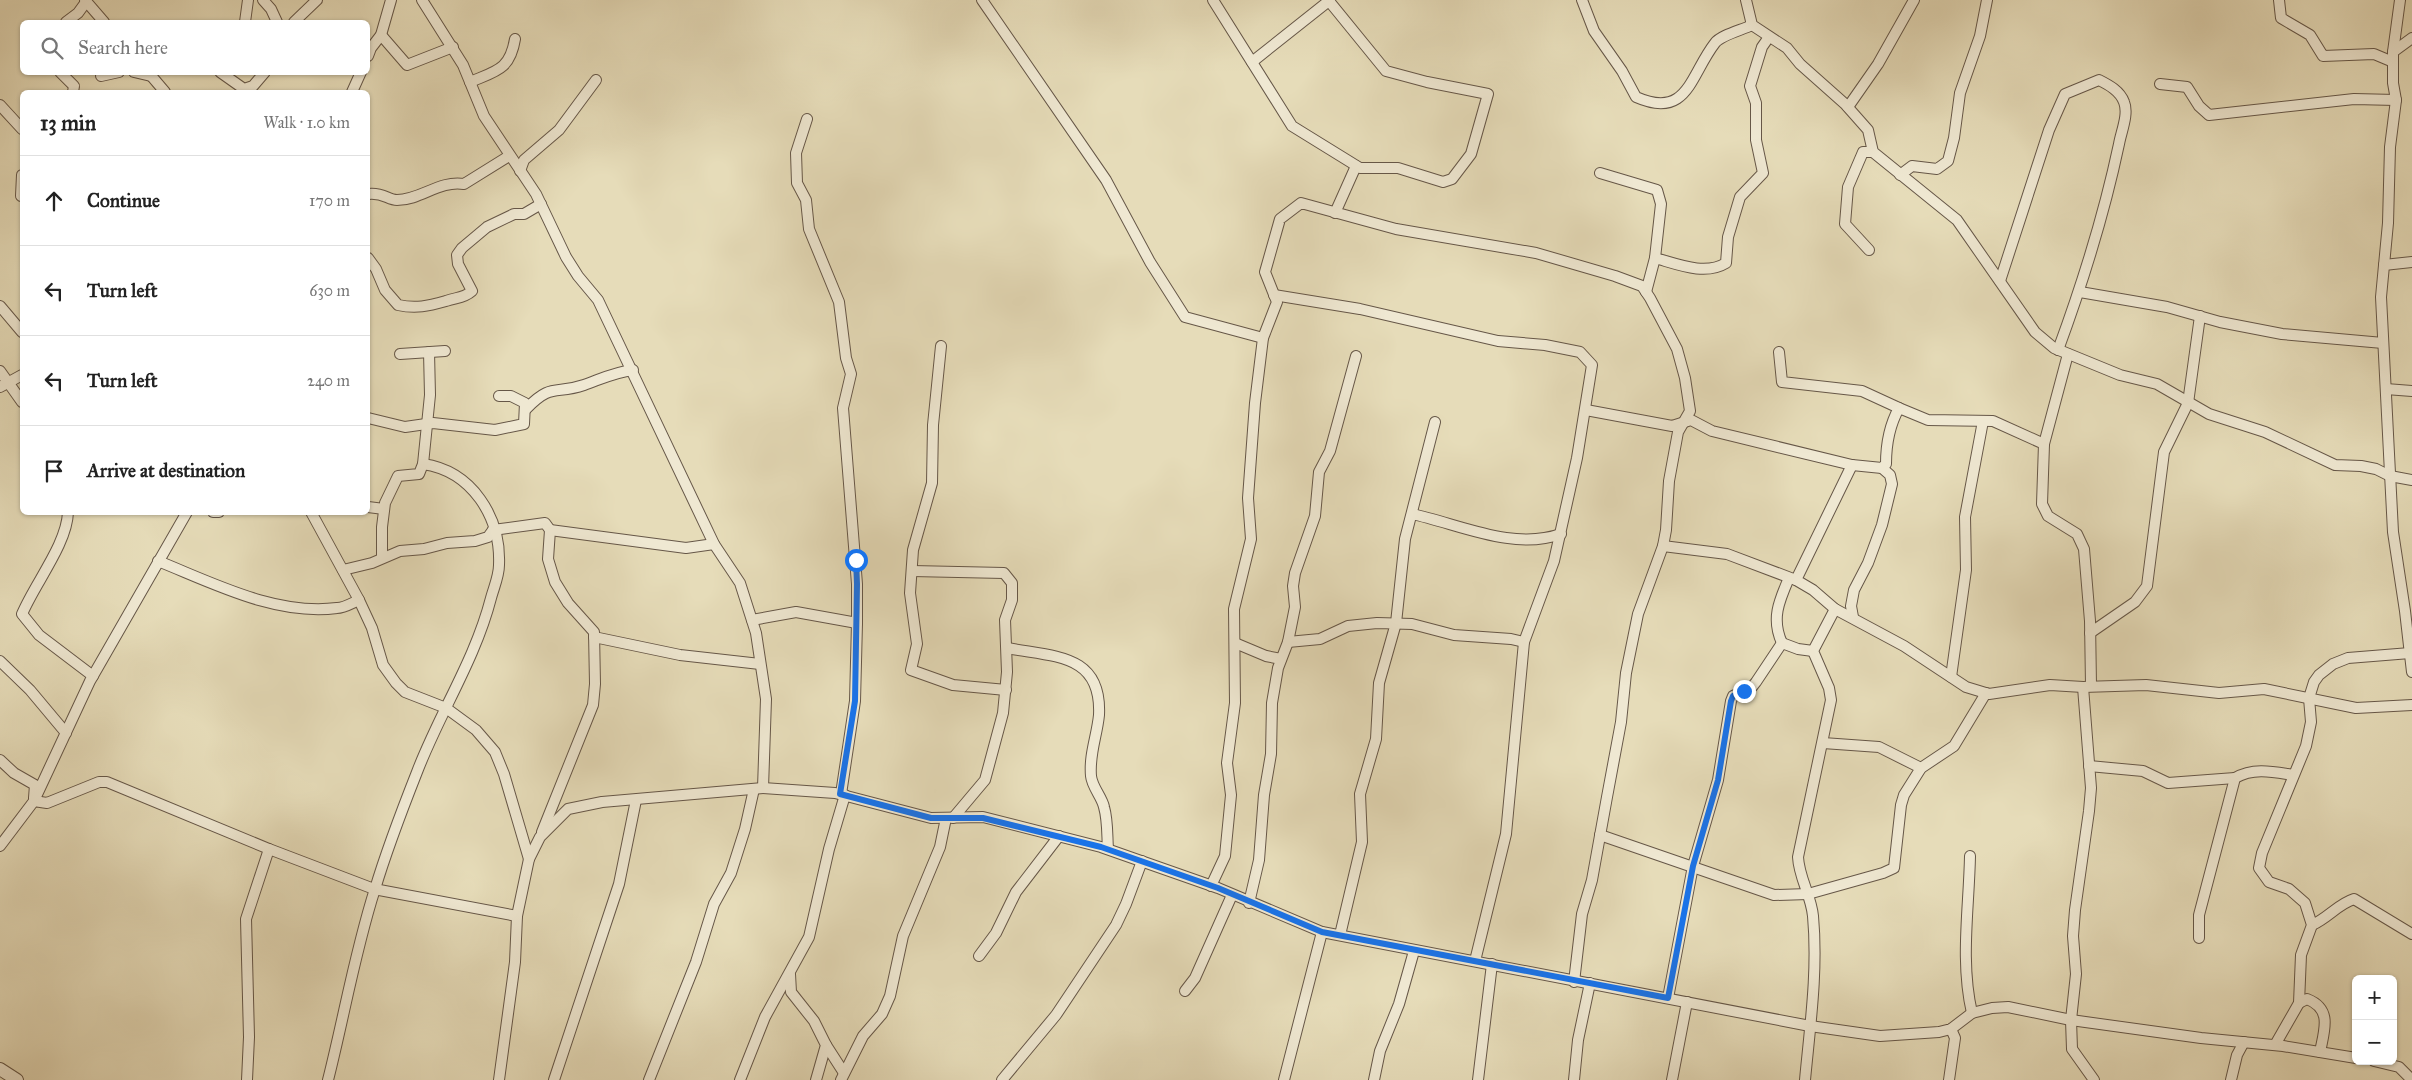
<!DOCTYPE html>
<meta charset="utf-8">
<style>
:root{--surface:#fff;--page:#f6f6f6;--text:#222;--muted:#767676;--line:#e0e0e0}
body{margin:0;font-family:"IM FELL Great Primer",serif;background:var(--page);color:var(--text)}
.controls{position:absolute;right:15px;bottom:15px;display:grid;overflow:hidden;border-radius:8px;box-shadow:0 1px 4px #0004}
.controls button{width:45px;height:45px;display:grid;place-items:center;padding:0;border:0;border-bottom:1px solid var(--line);background:var(--surface);color:var(--text);font:25px sans-serif}
.stop{position:absolute;width:15px;height:15px;margin:-11px;border:4px solid #1a73e8;border-radius:50%;background:#fff}
.stop.end{background:#1a73e8;border-color:#fff;box-shadow:0 1px 5px #0008}
.list{margin:0;padding:0;list-style:none}
h2{display:flex;justify-content:space-between;align-items:center;height:65px;margin:0;padding:0 20px;font-size:21px}
h2 small{font-size:16px;font-weight:400;color:var(--muted)}
.list li{display:grid;grid-template-columns:32px 1fr auto;gap:15px;align-items:center;box-sizing:border-box;height:90px;padding:0 20px;border-top:1px solid var(--line)}
.list b{display:block;font-size:19px;white-space:nowrap}
.list em{font-size:16px;font-style:normal;color:var(--muted)}
.icon{flex:none;width:28px;height:28px;fill:none;stroke:currentColor;stroke-width:2;stroke-linecap:round;stroke-linejoin:round}
.map{position:relative;flex:none;width:2412px;height:1080px;overflow:hidden}
.search{position:absolute;background:var(--surface);box-shadow:0 1px 4px #0004;left:20px;top:20px;width:350px;height:55px;display:flex;align-items:center;gap:12px;box-sizing:border-box;padding:0 18px;border-radius:8px;color:var(--muted);font-size:19px}
.panel{position:absolute;background:var(--surface);box-shadow:0 1px 4px #0004;left:20px;top:90px;width:350px;height:425px;border-radius:8px}
.map>svg:first-child{display:block}
.lines{fill:none;stroke-linecap:round;stroke-linejoin:round}
.minor-casing{stroke:#665748;stroke-width:12}
.tertiary-casing{stroke:#665748;stroke-width:14}
.minor{stroke:#efe8d2;stroke-width:10}
.tertiary{stroke:#efe8d2;stroke-width:12}
.route{stroke:#1a73e8;stroke-width:6}
</style>
<div class="map">
<svg width="2412" height="1080" viewBox="0 0 2412 1080">
<rect width="100%" height="100%" fill="#e6dcb9"/>
<filter id="stains"><feTurbulence type="fractalNoise" baseFrequency=".004" numOctaves="4"/><feColorMatrix values="0 0 0 0 .2 0 0 0 0 .09 0 0 0 0 .02 0 0 0 .5 -.17"/></filter>
<radialGradient id="worn" r=".72"><stop offset=".6" stop-color="#630" stop-opacity="0"/><stop offset="1" stop-color="#630" stop-opacity=".3"/></radialGradient>
<g class="lines">
<defs>
<g id="minor">
<polyline points="85,0 104,22"/>
<polyline points="263,0 271,9 277,22"/>
<polyline points="422,0 463,65 484,116 536,194 566,257 578,276 598,300 714,544 740,583 756,633 766,699 763,788"/>
<polyline points="982,0 1106,180 1150,262 1185,317 1263,338"/>
<polyline points="1213,0 1292,126 1360,168 1398,168 1443,182 1452,179 1471,154 1488,94 1427,82 1386,71 1329,1"/>
<path d="M1582,0l12,31 28,40 14,26c52,23 54,-22 79,-54 6,-8 27,-13 37,-18"/>
<polyline points="1746,0 1752,25 1787,48 1800,64 1845,104 1868,130 1873,152 1957,220 2035,332 2054,348 2120,375 2157,384 2209,414 2265,432 2335,465 2361,466 2376,469 2390,476 2412,480"/>
<polyline points="2279,0 2281,18 2310,35 2323,56 2374,54 2393,62"/>
<polyline points="2400,0 2393,52 2393,83 2396,100 2390,147 2388,223 2381,297 2393,532 2405,611 2412,672"/>
<polyline points="66,22 78,13 86,2"/>
<polyline points="245,22 248,0"/>
<polyline points="294,22 317,0"/>
<polyline points="381,35 407,65 453,47"/>
<polyline points="2393,52 2412,38"/>
<polyline points="368,56 371,48 381,35 391,0"/>
<polyline points="1252,62 1330,0"/>
<polyline points="60,72 74,86 73,92"/>
<polyline points="134,72 151,76"/>
<polyline points="148,72 165,92"/>
<polyline points="220,72 244,89 253,86 265,72"/>
<polyline points="101,76 119,72"/>
<path d="M470,82c26,-11 40,-12 45,-43"/>
<polyline points="2160,84 2187,87 2199,106 2209,115 2354,99 2396,100"/>
<polyline points="352,92 361,72"/>
<polyline points="0,105 22,129"/>
<polyline points="1848,107 1878,64 1914,0"/>
<polyline points="807,119 796,153 797,183 806,200 809,229 839,302 846,358 851,374 843,408 857,584 857,623 855,701 841,794"/>
<polyline points="520,171 524,160 559,130 596,80"/>
<polyline points="1600,173 1657,190 1661,204 1655,258"/>
<polyline points="1900,175 1912,166 1937,169 1948,161 1954,138 1960,93 1980,36 1987,0"/>
<path d="M368,194c15,-2 20,6 29,6 24,0 42,-20 67,-16l45,-28"/>
<polyline points="21,196 22,175"/>
<polyline points="1335,213 1356,166"/>
<polyline points="1869,250 1845,224 1848,187 1863,152 1873,152"/>
<path d="M368,258l8,11 9,21 13,15c18,4 30,1 48,-4 10,-4 17,-2 26,-10l-14,-27 -1,-9 5,-7 25,-21 27,-13h10l17,-10"/>
<polyline points="2384,265 2412,262"/>
<path d="M2000,281l49,-151 16,-36 34,-14c10,5 21,11 25,22 5,12 -3,30 -5,42 -15,71 -36,138 -61,206"/>
<path d="M1646,292l9,-34c22,6 50,18 71,5l2,-26 12,-40 23,-24 -7,-33v-37l-6,-17 12,-39 7,-10"/>
<polyline points="2080,292 2167,307 2220,322 2282,334 2383,343"/>
<polyline points="1274,295 1360,309 1498,341 1545,345 1580,352 1592,365 1577,458 1554,561 1524,642 1506,834 1475,961"/>
<polyline points="0,306 22,332"/>
<polyline points="941,346 933,425 932,483 913,550 910,593 917,644 911,670 953,685 1006,690"/>
<polyline points="1779,352 1782,382 1862,391 1899,408"/>
<polyline points="400,354 445,351"/>
<polyline points="0,371 22,402"/>
<polyline points="0,387 22,375"/>
<polyline points="2386,389 2412,391"/>
<path d="M526,409c26,-27 29,-14 58,-24 17,-6 31,-13 49,-15"/>
<path d="M1586,410l86,16 19,-6 21,11 140,34 30,3 4,-4c0,-21 3,-38 13,-56l29,12 65,1 51,23 -2,60 6,12 29,18 7,15 6,72 1,64"/>
<polyline points="368,418 405,427 433,423 495,430 524,424 525,403 511,396 499,396"/>
<polyline points="2044,444 2068,354"/>
<polyline points="1852,465 1796,580 1813,590 1835,609 1904,646 1966,687 1989,694 2050,685 2083,687 2146,685 2219,693 2264,689 2356,708 2412,705"/>
<polyline points="368,507 384,509"/>
<path d="M68,512c-1,32 -33,71 -46,102l17,21 54,41"/>
<polyline points="213,512 219,512"/>
<polyline points="311,512 359,600 372,628 383,665 396,683 405,692 446,708 476,730 495,752 504,774 529,859"/>
<path d="M1412,514c47,10 101,37 149,20"/>
<polyline points="493,530 545,523 550,530 548,559 555,582 568,603 594,632 595,684 593,705 542,832"/>
<polyline points="550,530 686,548 714,544"/>
<polyline points="1663,546 1727,554 1796,580"/>
<polyline points="382,558 382,527 385,503 398,476 419,474 423,464 430,395 429,352"/>
<path d="M158,561c55,22 118,55 179,47 7,0 15,-5 22,-8"/>
<polyline points="343,570 372,563 400,551 424,549 447,543 475,541 488,537 493,530"/>
<polyline points="912,571 1004,573 1012,583 1012,600 1005,620 1007,672 1003,713 985,780 953,818"/>
<polyline points="1853,617 1851,606 1854,590 1868,563 1882,525 1892,484 1890,475 1882,468"/>
<polyline points="752,620 796,612 857,623"/>
<polyline points="2090,633 2135,602 2147,586 2164,452 2188,403 2200,316"/>
<polyline points="594,637 680,655 760,664"/>
<polyline points="1288,642 1320,639 1348,626 1377,623 1412,624 1454,635 1511,639 1524,642"/>
<polyline points="1235,643 1266,656 1281,659"/>
<path d="M1782,643c-11,-24 -3,-42 7,-65"/>
<path d="M1007,648c46,9 95,5 92,67 -2,21 -10,39 -8,61 1,11 11,21 13,31 4,14 3,29 4,42"/>
<polyline points="0,661 30,690 66,733"/>
<polyline points="1951,677 1966,570 1965,517 1983,421"/>
<polyline points="2083,687 2091,788 2089,811 2075,910 2073,936 2076,974 2071,1020 2072,1049 2094,1080"/>
<polyline points="1823,743 1879,747 1921,768"/>
<polyline points="0,760 14,773 35,785 34,798"/>
<polyline points="2089,766 2143,771 2168,783 2235,778"/>
<polyline points="34,801 90,681 187,512"/>
<polyline points="1600,835 1774,895 1808,894 1883,873 1894,868 1901,805 1904,795 1921,768 1954,746 1986,693"/>
<polyline points="0,846 34,801 47,803 99,782 107,782 269,849 374,889 517,916"/>
<path d="M1970,856c-1,53 -10,105 2,157"/>
<polyline points="1211,886 1225,856 1231,795 1227,763 1235,703 1234,609 1251,539 1248,498 1255,403 1263,338 1277,302 1265,272 1280,219 1301,203 1396,229 1536,253 1615,276 1642,286 1650,298 1677,349 1685,378 1690,411 1678,432 1669,481 1666,530 1663,546 1638,614 1626,673 1621,722 1607,797 1592,880 1582,914 1574,982"/>
<polyline points="1249,903 1259,860 1264,795 1271,754 1272,703 1278,668 1288,642 1295,607 1293,586 1295,573 1315,516 1319,472 1330,451 1356,356"/>
<path d="M2312,925c16,-7 26,-21 42,-26l58,35"/>
<polyline points="1340,935 1362,842 1360,794 1376,739 1379,683 1396,623 1405,539 1435,422"/>
<path d="M2199,938v-23l36,-137c19,-11 39,-6 58,-3"/>
<polyline points="979,956 996,933 1016,892 1059,836"/>
<polyline points="790,974 791,992 814,1021 826,1045 816,1080"/>
<polyline points="1185,991 1195,978 1232,895"/>
<polyline points="1668,998 1693,866 1718,780 1731,701 1733,696 1752,687 1756,682 1782,643 1798,649 1813,651"/>
<path d="M2299,1003l8,-4c26,10 17,32 13,53"/>
<polyline points="826,1045 844,1073"/>
<polyline points="2275,1045 2299,1003 2301,955 2312,925 2305,903 2289,889 2269,882 2259,868 2262,853 2306,746 2311,722 2309,698 2314,682 2319,675 2333,664 2348,658 2410,653"/>
<polyline points="2374,1061 2399,1067 2412,1080"/>
<polyline points="247,1080 249,1037 246,919 269,849"/>
<path d="M328,1080c16,-63 27,-129 47,-191 12,-40 27,-79 42,-117 23,-60 58,-112 74,-174 3,-11 8,-22 8,-33 2,-48 -27,-94 -76,-101"/>
<polyline points="499,1080 515,962 517,916 529,859 540,837 568,809 602,802 763,788 835,793 931,818 983,817 1101,847 1218,888 1322,932 1810,1026 1880,1036 1939,1032 1951,1029 1972,1013 1992,1008 2008,1007 2071,1020 2201,1038 2283,1046 2356,1058"/>
<polyline points="554,1080 619,884 636,800"/>
<polyline points="649,1080 696,962 714,904 731,873 745,829 754,789"/>
<polyline points="740,1080 765,1017 809,937 829,849 845,795"/>
<polyline points="841,1080 863,1036 882,1014 890,996 903,936 940,847 946,818"/>
<polyline points="1002,1080 1056,1015 1116,925 1126,904 1142,861"/>
<polyline points="1284,1080 1322,932"/>
<polyline points="1374,1080 1380,1051 1399,1004 1414,951"/>
<polyline points="1478,1080 1492,964"/>
<polyline points="1574,1080 1578,1040 1590,983"/>
<polyline points="1672,1080 1687,1002"/>
<path d="M1805,1080c5,-54 13,-109 8,-164 -2,-21 -14,-38 -15,-59l33,-157 -2,-12 -16,-37 22,-42"/>
<polyline points="1949,1080 1955,1038 1951,1029"/>
<polyline points="2231,1080 2237,1055 2244,1042"/>
</g>
<polyline id="tertiary" points="0,1069 17,1080"/>
</defs>
<!-- minor casing -->
<use href="#minor" class="minor-casing"/>
<!-- tertiary casing -->
<use href="#tertiary" class="tertiary-casing"/>
<!-- minor -->
<use href="#minor" class="minor"/>
<!-- tertiary -->
<use href="#tertiary" class="tertiary"/>
</g>
<g class="lines">
<!-- route -->
<polyline class="route" points="856,560 857,584 855,701 840,794 931,818 983,818 1101,847 1218,888 1322,932 1668,998 1693,866 1718,780 1731,701 1733,696 1744,691"/>
</g>
<rect width="100%" height="100%" filter="url(#stains)"/>
<rect width="100%" height="100%" fill="url(#worn)"/>
</svg>
<div class="controls">
<button>+</button>
<button>−</button>
</div>
<div class="stop" style="left:856px;top:560px"></div>
<div class="stop end" style="left:1744px;top:691px"></div>
<div class="search"><svg class="icon" aria-label="search" viewBox="0 0 24 24"><circle cx="10" cy="10" r="6"/><path d="M15 15l6 6"/></svg>Search here</div>
<section class="panel">
<h2>13 min<small>Walk · 1.0 km</small></h2>
<ul class="list">
<li><svg class="icon" aria-label="ahead" viewBox="0 0 24 24"><path d="M12 20V5M6 11l6-6 6 6"/></svg><div><b>Continue</b></div><em>170 m</em></li>
<li><svg class="icon" aria-label="left" viewBox="0 0 24 24"><path d="M17 20v-9H6M10 6l-5 5 5 5"/></svg><div><b>Turn left</b></div><em>630 m</em></li>
<li><svg class="icon" aria-label="left" viewBox="0 0 24 24"><path d="M17 20v-9H6M10 6l-5 5 5 5"/></svg><div><b>Turn left</b></div><em>240 m</em></li>
<li><svg class="icon" aria-label="arrive" viewBox="0 0 24 24"><path d="M6 21V4h12l-3 4 3 4H6"/></svg><div><b>Arrive at destination</b></div></li>
</ul>
</section>
</div>
